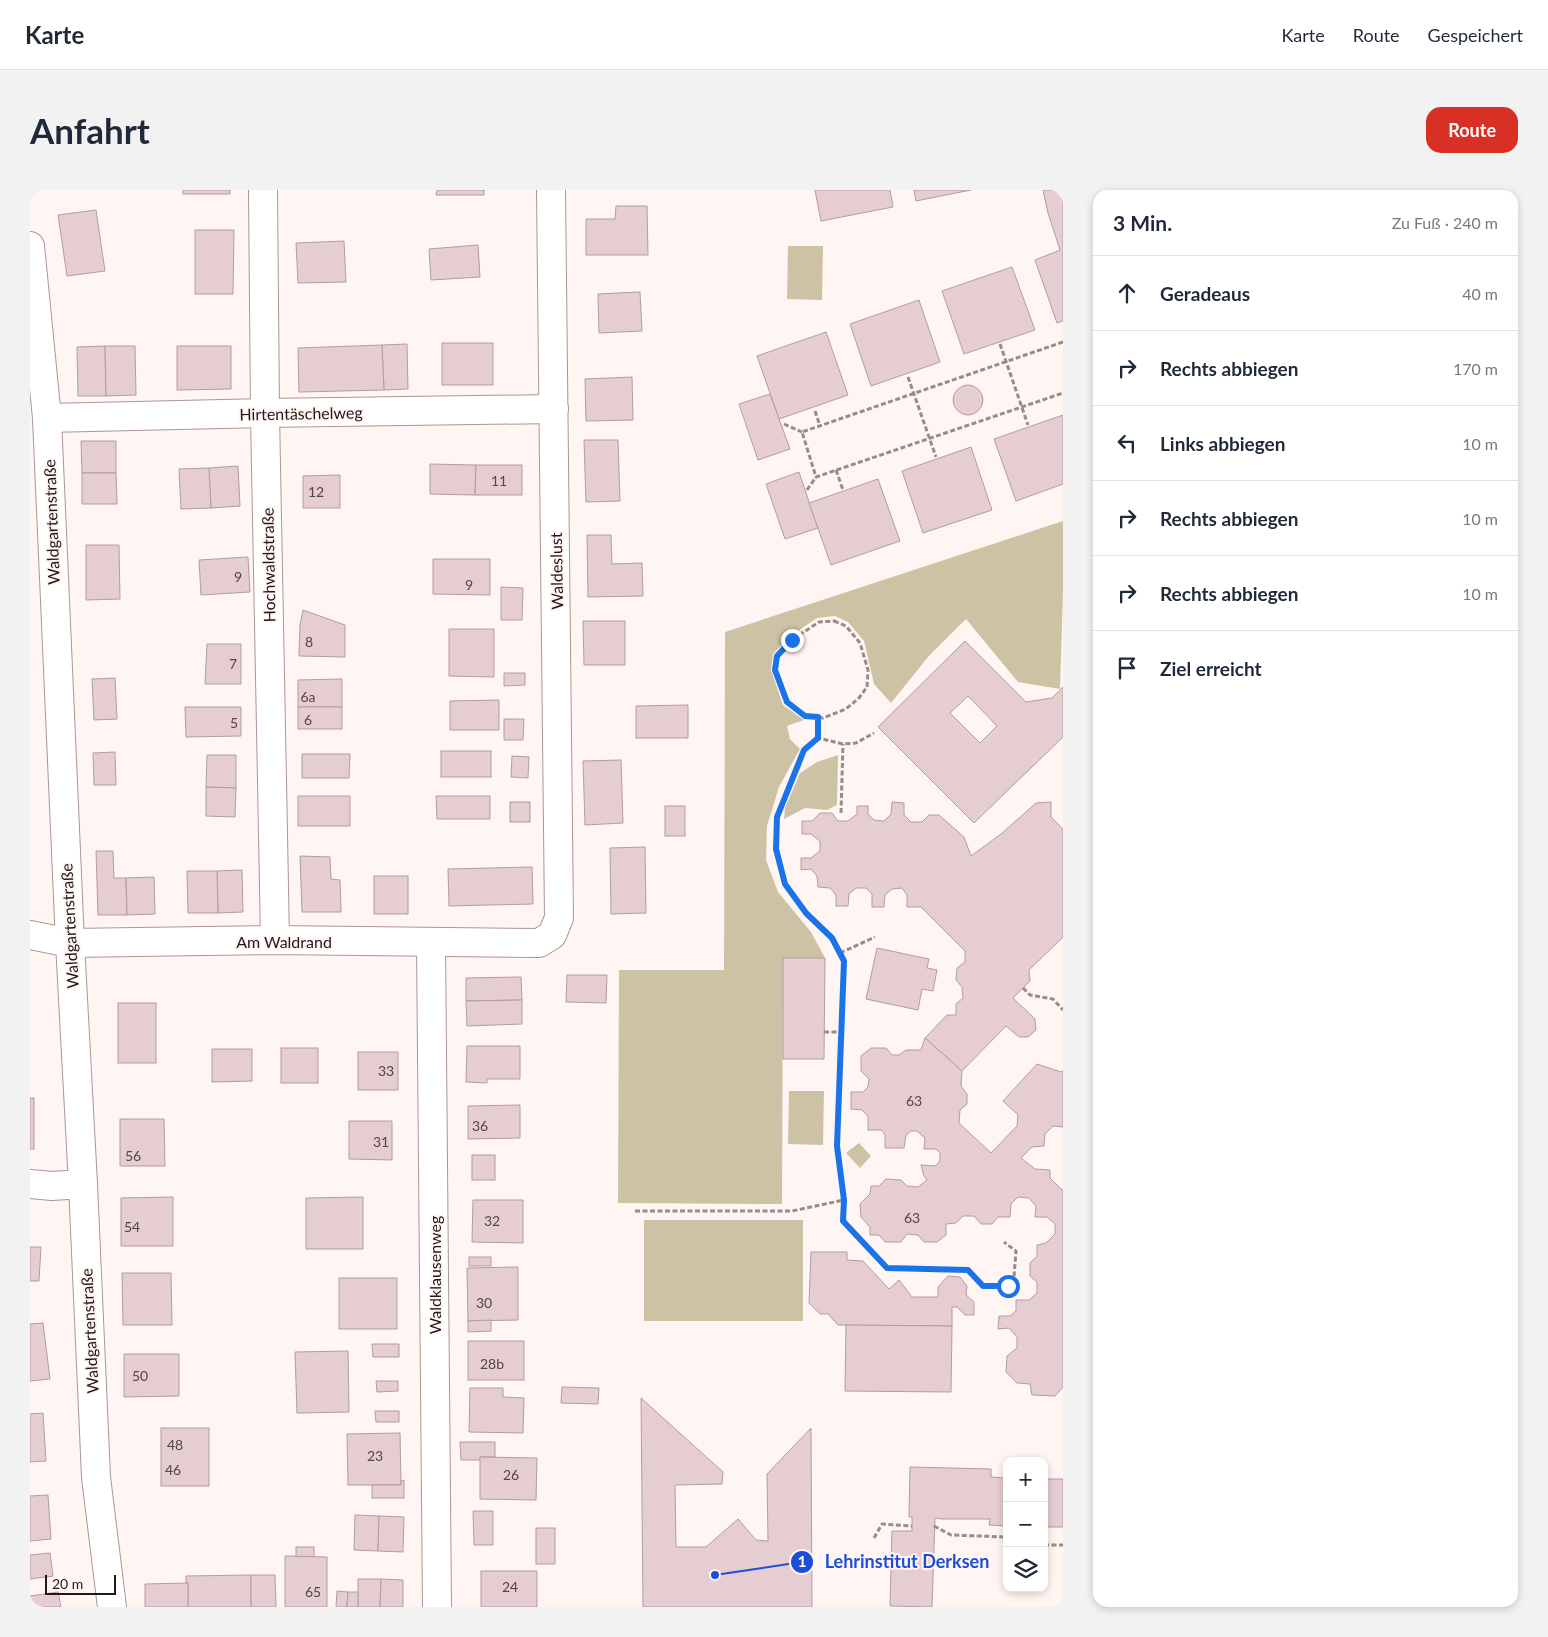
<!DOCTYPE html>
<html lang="de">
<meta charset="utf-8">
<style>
:root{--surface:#fff;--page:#f2f2f3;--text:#1f2937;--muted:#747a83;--line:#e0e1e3;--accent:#d93025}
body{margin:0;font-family:Lato,sans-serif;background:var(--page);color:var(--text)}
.controls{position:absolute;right:15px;bottom:15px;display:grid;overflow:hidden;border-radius:10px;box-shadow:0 2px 8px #0003}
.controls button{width:45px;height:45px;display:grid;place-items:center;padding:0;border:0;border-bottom:1px solid var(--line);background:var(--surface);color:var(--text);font:25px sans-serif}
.scale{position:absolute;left:15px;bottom:12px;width:71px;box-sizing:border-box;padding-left:5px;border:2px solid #211917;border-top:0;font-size:14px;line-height:18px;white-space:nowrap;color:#211917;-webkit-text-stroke:4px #fff5f2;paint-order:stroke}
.stop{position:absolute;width:15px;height:15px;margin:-11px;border:4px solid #1a73e8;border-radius:50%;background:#fff}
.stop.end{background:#1a73e8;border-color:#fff;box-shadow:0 1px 5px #0008}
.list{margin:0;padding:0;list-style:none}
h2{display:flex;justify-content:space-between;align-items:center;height:65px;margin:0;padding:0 20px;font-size:21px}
h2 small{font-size:16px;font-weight:400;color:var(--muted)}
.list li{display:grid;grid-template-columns:32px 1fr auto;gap:15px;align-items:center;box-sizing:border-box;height:75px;padding:0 20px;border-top:1px solid var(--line)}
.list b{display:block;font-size:19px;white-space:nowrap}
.list em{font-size:16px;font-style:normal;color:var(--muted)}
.icon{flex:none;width:28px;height:28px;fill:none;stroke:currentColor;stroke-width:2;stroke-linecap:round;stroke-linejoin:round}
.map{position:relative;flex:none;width:1033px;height:1417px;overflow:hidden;border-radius:15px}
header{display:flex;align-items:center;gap:30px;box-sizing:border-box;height:70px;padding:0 25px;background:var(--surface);border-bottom:1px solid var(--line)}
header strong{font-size:24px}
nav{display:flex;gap:28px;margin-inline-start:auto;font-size:18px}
.intro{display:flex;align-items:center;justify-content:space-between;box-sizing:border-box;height:120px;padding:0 30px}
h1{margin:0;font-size:35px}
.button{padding:12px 22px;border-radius:15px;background:var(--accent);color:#fff;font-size:18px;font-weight:700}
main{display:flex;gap:30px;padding:0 30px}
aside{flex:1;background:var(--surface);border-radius:15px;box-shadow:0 2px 8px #0003}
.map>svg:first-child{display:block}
.green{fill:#cec2a5}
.building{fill:#e5cdd1;stroke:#b39ca0;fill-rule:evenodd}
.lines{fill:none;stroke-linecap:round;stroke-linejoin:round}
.street-casing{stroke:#ac9691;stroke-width:30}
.path{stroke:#968d8b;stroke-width:3;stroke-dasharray:5 2.5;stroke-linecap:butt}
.street{stroke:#fff;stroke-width:28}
.route{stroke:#1a73e8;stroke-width:6}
.labels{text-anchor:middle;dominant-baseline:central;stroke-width:4;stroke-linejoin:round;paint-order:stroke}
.number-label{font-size:14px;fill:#524646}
.street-label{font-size:16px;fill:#211917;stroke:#fff5f2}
.leader{fill:none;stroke:#1d4ed8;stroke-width:2}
.callout-dot{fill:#1d4ed8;stroke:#fff5f2;stroke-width:2}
.mark-label{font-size:15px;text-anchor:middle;font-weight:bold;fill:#fff}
.callout-label{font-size:18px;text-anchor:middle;font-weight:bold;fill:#1d4ed8;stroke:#fff5f2;stroke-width:4;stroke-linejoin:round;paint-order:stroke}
</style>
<header>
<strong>Karte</strong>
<nav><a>Karte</a><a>Route</a><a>Gespeichert</a></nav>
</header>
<div class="intro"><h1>Anfahrt</h1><a class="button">Route</a></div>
<main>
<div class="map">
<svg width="1033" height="1417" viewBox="0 0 1033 1417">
<rect width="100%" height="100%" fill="#fff5f2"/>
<!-- green -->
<g class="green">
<polygon points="758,56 793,56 792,110 757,109"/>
<polygon points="1033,331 1033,401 1030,499 988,492 936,429 898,467 861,513 844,494 834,451 818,432 805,426 787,428 759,447 743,464 741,480 753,515 774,530 757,536 760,549 770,559 749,597 737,636 736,670 748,702 781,742 795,768 753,768 752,1014 588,1013 589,780 694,780 695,442"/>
<polygon points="808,565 807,615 797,620 775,618 754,629 755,618 770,583 787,572"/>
<polygon points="759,901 794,901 793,955 758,954"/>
<polygon points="829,953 841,966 830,978 816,963"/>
<rect x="614" y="1030" width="159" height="101"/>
</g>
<!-- building -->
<g class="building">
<rect x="153" y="0" width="47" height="4"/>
<polygon points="407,0 454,0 454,5 406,5"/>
<polygon points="785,0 860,0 863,17 791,31"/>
<polygon points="884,0 941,0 886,11"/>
<polygon points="1013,0 1033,0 1033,131 1027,133 1005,70 1030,60 1018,23"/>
<polygon points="586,16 617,16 618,65 556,65 556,29 585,29"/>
<polygon points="66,20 75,81 37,86 28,25"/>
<polygon points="165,40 204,40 203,104 165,104"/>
<polygon points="314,51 316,92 268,93 266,53"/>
<polygon points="448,55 450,87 401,90 399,59"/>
<polygon points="982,77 1005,140 934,164 912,101"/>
<polygon points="610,102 612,141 569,143 568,104"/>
<polygon points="889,110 910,172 841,196 820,134"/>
<polygon points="796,142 818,205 749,229 727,166"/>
<rect x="412" y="153" width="51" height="42"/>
<polygon points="377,154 378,199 354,200 352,155"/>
<polygon points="352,155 354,200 269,202 268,158"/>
<polygon points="75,156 76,206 48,206 47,157"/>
<polygon points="75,156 105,156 106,205 76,206"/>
<polygon points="147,156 201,156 201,199 147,200"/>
<polygon points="602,187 603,230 556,231 555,189"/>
<circle cx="938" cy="210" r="15"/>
<polygon points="740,204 760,259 728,270 709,214"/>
<polygon points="1033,225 1033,294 986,311 964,249"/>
<polygon points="554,250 588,250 590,311 556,312"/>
<polygon points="51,251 86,251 86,283 52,283"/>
<polygon points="941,257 962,320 893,343 872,281"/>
<polygon points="400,274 446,275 445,305 400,304"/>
<polygon points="446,275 492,275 492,305 445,305"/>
<polygon points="208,276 210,316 181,318 179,278"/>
<polygon points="179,278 181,318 151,319 149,279"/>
<polygon points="769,282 788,338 755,349 736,294"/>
<polygon points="52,283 86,283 87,314 52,314"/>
<polygon points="310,285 310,318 273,318 273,286"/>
<polygon points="848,289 870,351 801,375 779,313"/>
<polygon points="557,345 581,345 582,374 612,373 613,406 558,407"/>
<polygon points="56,355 89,355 90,409 56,410"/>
<polygon points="218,367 220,402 171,405 169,370"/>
<polygon points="403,369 460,369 460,405 403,404"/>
<polygon points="471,397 493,398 492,430 471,430"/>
<polygon points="273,420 315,435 315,467 269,466 270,435"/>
<polygon points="553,431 595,431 595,475 554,475"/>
<polygon points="419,439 464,439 464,487 419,486"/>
<path d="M935,451l61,61 26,-4 11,-11v50l-89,86 -96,-96zM938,506l29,30 -17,17 -30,-30z"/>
<polygon points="177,454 211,454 211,494 175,494"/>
<polygon points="474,483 495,483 495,495 474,496"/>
<polygon points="85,488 87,529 64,530 62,489"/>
<polygon points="312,489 312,517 268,517 268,490"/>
<polygon points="469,510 469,540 420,540 420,511"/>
<polygon points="658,515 658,548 606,548 606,516"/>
<polygon points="155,517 211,517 211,546 156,547"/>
<rect x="268" y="517" width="44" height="22"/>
<polygon points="474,529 494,529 493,550 474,550"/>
<rect x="411" y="561" width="50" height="26"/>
<polygon points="85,562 86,595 64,595 63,563"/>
<polygon points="272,564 320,564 319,588 272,588"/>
<polygon points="177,565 206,565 206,598 176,597"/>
<polygon points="482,566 499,567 498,588 481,587"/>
<polygon points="591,570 593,633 555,635 553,571"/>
<polygon points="176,597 206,598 205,627 176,626"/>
<rect x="268" y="606" width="52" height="30"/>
<polygon points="406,606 460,606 460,629 407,629"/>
<rect x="480" y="612" width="20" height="20"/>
<polygon points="862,612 874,613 874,625 881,632 892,632 899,625 909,625 934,647 941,666 971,644 1006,613 1021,612 1021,627 1033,639 1033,747 999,780 1000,791 983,808 1005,829 1006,840 998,847 989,847 976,836 932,881 895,848 917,825 926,825 926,814 933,808 932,797 926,790 927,778 935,772 935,761 891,717 877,717 877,705 872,698 862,699 855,705 854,717 842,717 842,704 836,698 826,698 819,704 818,716 806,716 806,705 800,698 788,697 787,686 781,679 771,680 771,668 781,668 790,661 790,651 781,644 772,644 772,631 782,631 790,623 802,623 808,631 818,631 827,624 827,616 838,616 838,624 844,630 854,631 861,624"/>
<rect x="635" y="616" width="20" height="30"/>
<polygon points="615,657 616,723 581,724 580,658"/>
<polygon points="66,661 83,661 84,688 96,688 97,725 68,725"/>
<polygon points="270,666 300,667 301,689 310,690 311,722 272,722"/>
<polygon points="502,677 503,714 419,716 418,679"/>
<polygon points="212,680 213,722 188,723 187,681"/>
<polygon points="157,681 187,681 188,723 158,723"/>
<rect x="344" y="686" width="34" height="38"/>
<polygon points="124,687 125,724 97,725 96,688"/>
<polygon points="847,758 899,769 897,778 907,780 903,801 892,799 888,820 836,809"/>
<polygon points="753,768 795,768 794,869 753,869"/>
<polygon points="537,785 577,785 576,813 536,812"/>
<polygon points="491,787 492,810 436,811 436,788"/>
<polygon points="492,810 492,834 437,836 436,811"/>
<rect x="88" y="813" width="38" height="60"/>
<polygon points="895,848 932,881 931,896 937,904 937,914 930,920 929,933 961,963 987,936 988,925 973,911 1007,874 1031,882 1033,881 1033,937 1023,936 1015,944 1014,956 1002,957 991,968 1005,979 1020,980 1020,988 1031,999 1033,1000 1033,1197 1025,1206 1002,1205 1000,1194 987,1193 976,1182 977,1166 987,1158 987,1147 979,1138 968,1139 969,1126 980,1126 986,1121 986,1110 999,1110 1007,1103 1007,1092 1000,1086 1000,1073 1007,1066 1007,1055 1016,1053 1025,1044 1025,1034 1017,1027 1005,1027 1006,1016 999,1008 988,1007 981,1014 980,1027 968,1027 962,1034 951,1034 944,1026 933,1026 926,1033 916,1034 916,1045 907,1052 894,1052 888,1045 877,1044 871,1052 855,1052 849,1045 840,1045 840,1037 831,1027 830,1014 840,1004 841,996 849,996 856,989 871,990 877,996 888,997 897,990 894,986 891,975 905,976 910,971 910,963 906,959 894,959 895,948 887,941 881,941 876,945 874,958 855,958 855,945 852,940 838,940 838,926 832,920 821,919 821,902 833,902 838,897 839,889 831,881 831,866 841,858 856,858 862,865 869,865 876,860 891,860"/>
<polygon points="437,856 490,856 490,889 457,889 457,893 436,892"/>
<rect x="251" y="858" width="37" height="35"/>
<polygon points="182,859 222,859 222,891 182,892"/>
<rect x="328" y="862" width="40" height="38"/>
<rect x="0" y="908" width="4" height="51"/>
<polygon points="490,915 490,948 438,949 438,916"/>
<polygon points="90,929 134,929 135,976 90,976"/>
<polygon points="319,931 362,931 362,970 319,969"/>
<rect x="442" y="965" width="23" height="25"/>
<polygon points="143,1007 143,1056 91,1056 91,1008"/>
<polygon points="333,1007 333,1059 276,1059 276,1008"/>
<polygon points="443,1010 493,1010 493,1053 442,1052"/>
<polygon points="0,1057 11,1057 9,1091 0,1091"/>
<polygon points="781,1062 817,1062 817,1070 833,1071 859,1099 869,1090 882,1107 908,1107 908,1097 918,1086 930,1087 937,1096 936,1105 944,1112 944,1125 935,1125 927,1117 922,1117 922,1136 808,1135 798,1124 790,1124 779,1113"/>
<rect x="439" y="1067" width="22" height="9"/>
<polygon points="488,1077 488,1130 438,1131 437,1078"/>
<polygon points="92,1083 141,1083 142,1135 93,1135"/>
<rect x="309" y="1088" width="58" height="51"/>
<polygon points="461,1130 461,1141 438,1142 438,1131"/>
<polygon points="13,1133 20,1189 0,1191 0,1134"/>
<polygon points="816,1135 922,1136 921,1202 815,1201"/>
<rect x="438" y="1151" width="56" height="39"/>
<polygon points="342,1154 369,1154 369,1167 343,1167"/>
<polygon points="318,1161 319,1222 267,1223 265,1162"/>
<polygon points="94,1164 149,1164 149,1206 94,1207"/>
<polygon points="346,1191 368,1191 368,1201 347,1202"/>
<polygon points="532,1197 569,1198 568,1214 531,1213"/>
<polygon points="440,1198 473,1198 473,1207 494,1208 493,1243 439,1242"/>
<polygon points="611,1208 693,1282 692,1294 645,1295 646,1357 676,1357 708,1329 726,1350 738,1351 737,1284 781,1238 782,1417 613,1417"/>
<polygon points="345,1221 369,1221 369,1232 346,1232"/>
<polygon points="13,1223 16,1271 0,1272 0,1224"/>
<rect x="131" y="1238" width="48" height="58"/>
<polygon points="370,1243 371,1295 318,1295 317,1244"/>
<polygon points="430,1252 465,1252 465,1267 450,1267 450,1270 431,1270"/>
<polygon points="450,1267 507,1268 506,1310 450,1309"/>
<polygon points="880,1277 961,1279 961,1287 977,1288 977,1336 959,1335 960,1329 912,1329 905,1328 902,1417 860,1416 862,1341 882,1341 882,1327 879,1327"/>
<rect x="1014" y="1289" width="19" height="48"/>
<polygon points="374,1290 374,1308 342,1308 342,1295 371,1295 371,1291"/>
<polygon points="18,1305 21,1349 0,1351 0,1306"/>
<polygon points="443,1321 463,1321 463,1355 444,1355"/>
<polygon points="325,1325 349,1326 348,1361 324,1360"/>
<polygon points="349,1326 374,1327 373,1362 348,1361"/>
<rect x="506" y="1338" width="19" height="36"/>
<rect x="266" y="1357" width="18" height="10"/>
<polygon points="20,1363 23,1386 0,1389 0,1365"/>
<polygon points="255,1366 297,1367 297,1417 255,1417"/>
<rect x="451" y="1381" width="56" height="36"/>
<polygon points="221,1385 221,1417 158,1417 158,1393 156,1393 156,1386"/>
<polygon points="221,1385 245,1385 246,1417 221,1417"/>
<polygon points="328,1389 351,1389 350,1417 328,1417"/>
<polygon points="351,1389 373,1390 373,1417 350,1417"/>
<polygon points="158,1393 158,1417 115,1417 115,1394"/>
<polygon points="307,1401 318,1402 317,1417 306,1417"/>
<polygon points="28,1402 31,1417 0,1417 0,1406"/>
<polygon points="318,1402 328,1402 328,1417 317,1417"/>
</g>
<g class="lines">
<defs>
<g id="street">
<polyline points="233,0 235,223 245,750"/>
<polyline points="0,56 17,228 40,753 53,994 66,1287 82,1417"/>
<polyline points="17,228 235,223 524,219"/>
<polyline points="0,745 40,753 245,750 509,753 522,745 529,728 521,0"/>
<polyline points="401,752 407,1417"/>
<polyline points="0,994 22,996 53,994"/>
</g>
</defs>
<!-- street casing -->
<use href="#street" class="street-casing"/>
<!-- path -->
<g class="path">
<polyline points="1033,152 772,242 786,287 1033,203"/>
<polyline points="970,154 998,235"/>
<polyline points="878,187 906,267"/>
<polyline points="785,221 790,236"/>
<polyline points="754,234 772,242"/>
<polyline points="806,280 813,300"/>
<polyline points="777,300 786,287"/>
<polygon points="804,431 816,436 830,453 838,480 837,497 829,508 816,519 793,528 775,525 757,512 745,480 747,466 762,450 789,432"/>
<polyline points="788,527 788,548"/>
<polyline points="811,623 813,554"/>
<polyline points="810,763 845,747"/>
<polyline points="993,798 1000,805 1023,809 1033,820"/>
<polyline points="794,842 811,842"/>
<polyline points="814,1010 813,1031 857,1079 938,1080 953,1096 977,1096 984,1087 986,1061 974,1052"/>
<polyline points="605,1021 762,1021 814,1010 807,956 815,771 802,748 776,723 755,694 746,659 747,627 774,560 788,548 813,554 826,553 844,543"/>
<polyline points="904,1336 921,1345 977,1347"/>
<polyline points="844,1348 852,1334 882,1336"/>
<polyline points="1014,1355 1033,1355"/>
</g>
<!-- street -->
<use href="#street" class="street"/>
</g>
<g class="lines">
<!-- route -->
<polyline class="route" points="762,450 747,466 745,480 757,512 775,526 788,527 788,548 774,560 747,627 746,659 755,694 776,723 802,748 814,771 807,956 814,1010 813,1031 857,1078 938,1080 953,1096 978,1096"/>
</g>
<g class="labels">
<!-- number labels -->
<g class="number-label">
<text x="469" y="290">11</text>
<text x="286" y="301">12</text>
<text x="208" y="386">9</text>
<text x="439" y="394">9</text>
<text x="279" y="451">8</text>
<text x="203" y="473">7</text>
<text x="278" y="506">6a</text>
<text x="278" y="529">6</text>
<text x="204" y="532">5</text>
<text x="356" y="880">33</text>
<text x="884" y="910">63</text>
<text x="450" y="935">36</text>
<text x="351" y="951">31</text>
<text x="103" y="965">56</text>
<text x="882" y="1027">63</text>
<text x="462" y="1030">32</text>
<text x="102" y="1036">54</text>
<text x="454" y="1112">30</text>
<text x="462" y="1173">28b</text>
<text x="110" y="1185">50</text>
<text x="145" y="1254">48</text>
<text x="345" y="1265">23</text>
<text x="143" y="1279">46</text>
<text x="481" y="1284">26</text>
<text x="480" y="1396">24</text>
<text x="283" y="1401">65</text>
</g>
<!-- street labels -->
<g class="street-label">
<text transform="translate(271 223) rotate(-1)">Hirtentäschelweg</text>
<text transform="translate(21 332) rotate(-92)">Waldgartenstraße</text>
<text transform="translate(238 375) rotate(-91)">Hochwaldstraße</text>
<text transform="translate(526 381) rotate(-91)">Waldeslust</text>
<text transform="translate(39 736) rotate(-93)">Waldgartenstraße</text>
<text x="254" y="751">Am Waldrand</text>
<text transform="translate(404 1085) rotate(-90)">Waldklausenweg</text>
<text transform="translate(59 1141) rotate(-93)">Waldgartenstraße</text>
</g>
</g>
<!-- callouts -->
<path class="leader" d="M685 1385L772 1372"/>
<g class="callout-dot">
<circle cx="685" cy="1385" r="5"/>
<circle cx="772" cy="1372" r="12"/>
</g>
<g class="mark-label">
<text x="772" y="1377">1</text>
</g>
<g class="callout-label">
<text x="877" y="1378">Lehrinstitut Derksen</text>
</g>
</svg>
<div class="controls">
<button>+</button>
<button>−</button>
<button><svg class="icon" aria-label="layers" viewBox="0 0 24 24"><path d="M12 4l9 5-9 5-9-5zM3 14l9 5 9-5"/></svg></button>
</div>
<div class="scale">20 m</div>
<div class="stop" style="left:978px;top:1096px"></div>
<div class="stop end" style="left:762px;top:450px"></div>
</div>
<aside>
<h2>3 Min.<small>Zu Fuß · 240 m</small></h2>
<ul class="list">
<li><svg class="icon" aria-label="ahead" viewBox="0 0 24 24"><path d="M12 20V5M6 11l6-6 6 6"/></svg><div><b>Geradeaus</b></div><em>40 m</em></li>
<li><svg class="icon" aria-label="right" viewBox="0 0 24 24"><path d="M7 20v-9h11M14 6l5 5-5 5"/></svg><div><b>Rechts abbiegen</b></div><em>170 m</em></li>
<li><svg class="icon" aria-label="left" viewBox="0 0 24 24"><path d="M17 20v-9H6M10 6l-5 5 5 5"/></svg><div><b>Links abbiegen</b></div><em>10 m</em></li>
<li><svg class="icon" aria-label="right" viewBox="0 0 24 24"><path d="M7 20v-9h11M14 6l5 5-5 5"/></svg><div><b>Rechts abbiegen</b></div><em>10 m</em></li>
<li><svg class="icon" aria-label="right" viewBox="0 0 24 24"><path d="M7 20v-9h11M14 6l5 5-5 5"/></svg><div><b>Rechts abbiegen</b></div><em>10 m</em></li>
<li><svg class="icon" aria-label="arrive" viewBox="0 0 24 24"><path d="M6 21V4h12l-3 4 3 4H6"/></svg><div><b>Ziel erreicht</b></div></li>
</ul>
</aside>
</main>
